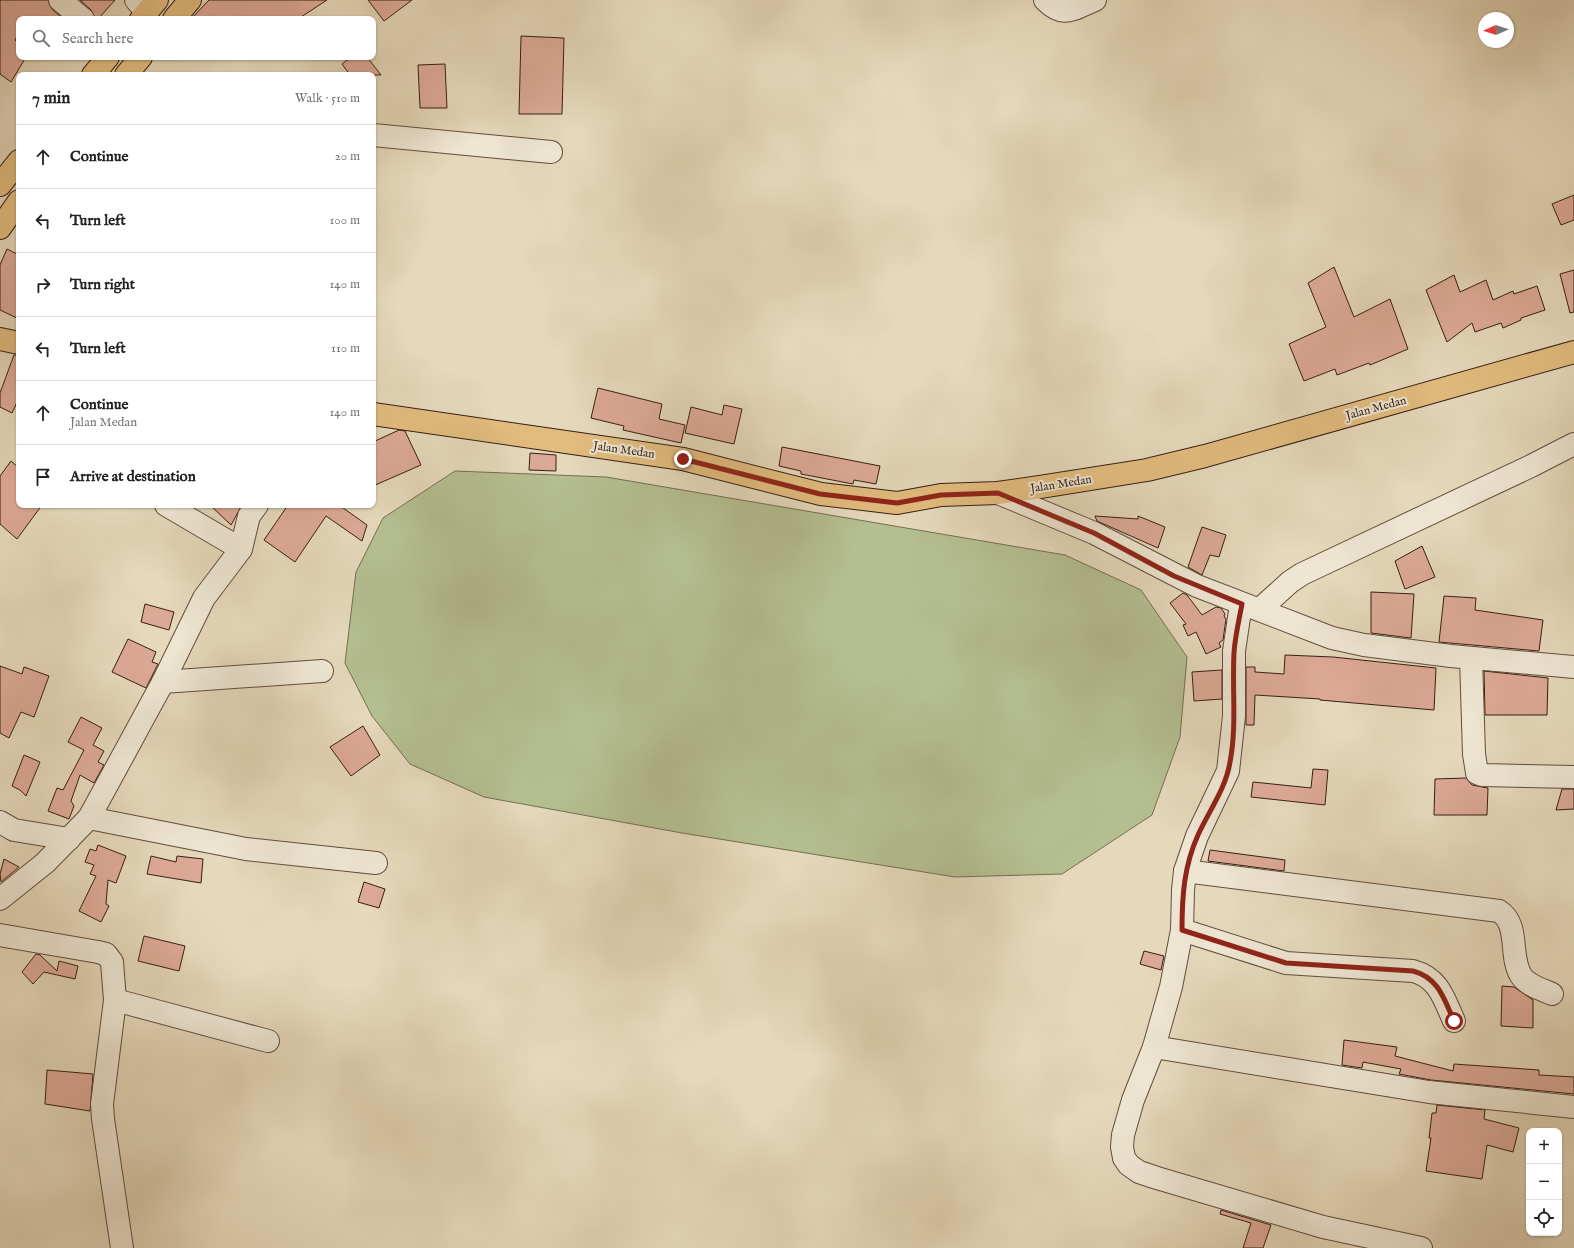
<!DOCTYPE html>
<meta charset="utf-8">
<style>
:root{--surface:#fff;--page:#f2f2f2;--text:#222;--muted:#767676;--line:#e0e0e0}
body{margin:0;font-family:"IM FELL English",serif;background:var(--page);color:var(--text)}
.controls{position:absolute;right:12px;bottom:12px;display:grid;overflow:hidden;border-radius:8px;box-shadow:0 1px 3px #0004}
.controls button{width:36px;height:36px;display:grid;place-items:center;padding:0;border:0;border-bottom:1px solid var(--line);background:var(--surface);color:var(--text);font:20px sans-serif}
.compass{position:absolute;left:1478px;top:12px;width:36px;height:36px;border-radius:50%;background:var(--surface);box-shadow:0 1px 3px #0004;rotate:267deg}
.stop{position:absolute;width:12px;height:12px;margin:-9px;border:3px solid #8f2418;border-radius:50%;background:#fff}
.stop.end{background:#8f2418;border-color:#fff;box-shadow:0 1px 4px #0008}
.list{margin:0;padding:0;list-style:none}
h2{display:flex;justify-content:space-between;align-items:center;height:52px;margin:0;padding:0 16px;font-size:17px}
h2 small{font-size:13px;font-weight:400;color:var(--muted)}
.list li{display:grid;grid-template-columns:26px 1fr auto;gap:12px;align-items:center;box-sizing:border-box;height:64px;padding:0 16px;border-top:1px solid var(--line)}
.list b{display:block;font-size:15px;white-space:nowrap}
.list p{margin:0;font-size:13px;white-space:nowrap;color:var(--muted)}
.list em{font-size:13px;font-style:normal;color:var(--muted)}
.icon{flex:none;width:22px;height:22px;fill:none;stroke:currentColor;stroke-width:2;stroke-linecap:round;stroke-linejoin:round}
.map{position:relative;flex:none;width:1574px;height:1248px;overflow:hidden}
.search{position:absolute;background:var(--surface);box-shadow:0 1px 3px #0004;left:16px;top:16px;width:360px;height:44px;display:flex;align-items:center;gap:10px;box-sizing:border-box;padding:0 14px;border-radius:8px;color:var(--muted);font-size:15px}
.panel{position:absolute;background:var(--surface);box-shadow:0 1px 3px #0004;left:16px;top:72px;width:360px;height:436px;border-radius:8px}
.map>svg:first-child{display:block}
.green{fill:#b4bf91;stroke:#746f52}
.building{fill:#dda997;stroke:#351f12}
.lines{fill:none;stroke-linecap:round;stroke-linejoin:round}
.minor-casing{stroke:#614d3c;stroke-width:24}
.major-casing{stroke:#351f12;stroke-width:24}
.highway-casing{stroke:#351f12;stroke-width:24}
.minor{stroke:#eee6d3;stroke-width:22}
.major{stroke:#e2bc7e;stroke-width:22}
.highway{stroke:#e2bc7e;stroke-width:22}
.route{stroke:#8f2418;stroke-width:5}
.labels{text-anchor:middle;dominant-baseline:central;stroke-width:4;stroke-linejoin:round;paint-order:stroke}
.street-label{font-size:12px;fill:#351f12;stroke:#eee6d3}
</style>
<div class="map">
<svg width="1574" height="1248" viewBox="0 0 1574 1248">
<rect width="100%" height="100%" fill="#e5d8bb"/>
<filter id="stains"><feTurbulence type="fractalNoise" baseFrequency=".005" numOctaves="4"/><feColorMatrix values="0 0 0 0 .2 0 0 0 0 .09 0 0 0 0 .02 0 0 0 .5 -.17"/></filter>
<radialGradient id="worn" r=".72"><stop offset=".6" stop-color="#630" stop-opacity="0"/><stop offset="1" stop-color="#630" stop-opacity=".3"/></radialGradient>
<!-- green -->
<polygon class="green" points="455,471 606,477 1065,555 1141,590 1187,657 1180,737 1152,815 1062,874 955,877 682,833 484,797 410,764 372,716 345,663 356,572 383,518"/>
<!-- building -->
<g class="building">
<polygon points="0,0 48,0 52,9 63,19 19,19 19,32 15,40 19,43 19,57 26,57 11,82 0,74"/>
<polygon points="80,0 115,0 98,19 95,19 91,10"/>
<polygon points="209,0 327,0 298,19 191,19"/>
<polygon points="368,0 412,0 384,21"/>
<polygon points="521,36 564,38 562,114 519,114"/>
<polygon points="351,57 367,57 381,75 350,75 342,64"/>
<polygon points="445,64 447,108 420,108 418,65"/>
<polygon points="1574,195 1574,220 1561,225 1552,204"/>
<polygon points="7,249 19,255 19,319 0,310 0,265"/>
<polygon points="1334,267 1354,317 1390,299 1408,349 1370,365 1369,363 1337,375 1335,369 1304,381 1289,344 1326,327 1308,283"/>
<polygon points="1574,270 1574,312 1570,313 1560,274"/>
<polygon points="1454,275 1460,292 1486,280 1493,300 1513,291 1514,294 1537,286 1545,310 1521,318 1521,320 1503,328 1501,323 1475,332 1472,323 1447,342 1426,290"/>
<polygon points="14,355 19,355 19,398 12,413 0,407 0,393"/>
<polygon points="598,388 662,404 659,419 685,425 681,443 623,430 624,426 591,418"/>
<polygon points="724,405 742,409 734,444 685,433 691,407 722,415"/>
<polygon points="399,430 405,431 421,465 373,486 373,442"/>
<polygon points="782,447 880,466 876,484 854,480 853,484 801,474 801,471 779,466"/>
<polygon points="530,453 556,455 556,471 529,470"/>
<polygon points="11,461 19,468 19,505 42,505 17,539 0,524 0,476"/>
<polygon points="210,505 242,505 231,525"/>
<polygon points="288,505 339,505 367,525 362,541 326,516 295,562 264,540"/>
<polygon points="1095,516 1138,519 1138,516 1165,527 1158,548 1097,521"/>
<polygon points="1202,527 1226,535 1219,557 1210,555 1202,575 1188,567"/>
<polygon points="1422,546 1435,577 1405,589 1395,561"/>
<polygon points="1371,592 1414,594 1411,638 1371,633"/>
<polygon points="1183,593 1187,595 1202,615 1216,607 1221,608 1225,614 1224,616 1226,619 1223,640 1219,643 1221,647 1206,654 1196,632 1188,636 1183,625 1186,624 1170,603"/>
<polygon points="1444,596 1476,598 1475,610 1543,620 1539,651 1439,642"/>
<polygon points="145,604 174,612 169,630 141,622"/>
<polygon points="128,639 156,652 152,662 158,664 146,688 112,672"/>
<polygon points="1285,655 1333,657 1436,668 1434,710 1320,700 1320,699 1255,695 1254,725 1246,725 1246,667 1255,667 1255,672 1284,674"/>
<polygon points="0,666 22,674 24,667 49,676 34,717 21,712 9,738 0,733"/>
<polygon points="1222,670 1222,699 1194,701 1192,672"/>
<polygon points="1484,671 1548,678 1547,715 1485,715"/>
<polygon points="81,717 102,728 93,745 104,751 98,762 104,765 94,783 80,775 71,801 74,806 69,819 48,811 57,788 63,790 84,750 68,742"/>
<polygon points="363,726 380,755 351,776 330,747"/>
<polygon points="24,755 40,762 26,796 20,790 12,786"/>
<polygon points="1313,769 1328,770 1325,805 1251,797 1253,782 1311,788"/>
<polygon points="1466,778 1472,785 1488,788 1487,815 1434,815 1435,779"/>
<polygon points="1562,789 1574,789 1574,809 1556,810"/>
<polygon points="98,845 126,856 116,883 108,880 106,904 109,906 101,922 79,911 96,876 90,874 94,865 85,862 90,849 96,851"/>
<polygon points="1210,850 1285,860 1284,871 1208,861"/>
<polygon points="151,856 176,862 177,856 203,859 201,883 147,874"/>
<polygon points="4,859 19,867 1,882 0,874"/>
<polygon points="364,882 385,889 379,908 358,902"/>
<polygon points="144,936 185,946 179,971 138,961"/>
<polygon points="1144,951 1164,956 1161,970 1140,964"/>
<polygon points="36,954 40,955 57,971 59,961 78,966 75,979 44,972 33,984 22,972"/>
<polygon points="1502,986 1514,987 1533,1000 1533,1028 1501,1026"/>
<polygon points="1344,1040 1397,1047 1395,1056 1453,1071 1454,1064 1539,1070 1539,1075 1574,1077 1574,1094 1431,1080 1399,1074 1401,1069 1363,1062 1362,1068 1342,1065"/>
<polygon points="47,1070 93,1074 90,1111 45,1104"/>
<polygon points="1437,1105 1485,1110 1484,1119 1519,1128 1513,1152 1487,1145 1482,1179 1426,1171 1431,1138 1429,1138 1432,1113 1436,1113"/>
<polygon points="1221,1210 1271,1225 1263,1248 1243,1248 1251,1223 1220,1214"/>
</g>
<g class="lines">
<defs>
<g id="minor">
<polyline points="60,0 83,19"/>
<polyline points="136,0 147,12"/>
<path d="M1045,0c19,19 27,9 50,0"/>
<polyline points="373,135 551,152"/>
<polyline points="998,493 1094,533 1197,586 1332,638 1364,645 1451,656 1574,667"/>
<polyline points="166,505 241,549"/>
<polyline points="1241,604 1234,651 1234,716 1228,771 1197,836 1185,871 1183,890 1182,930 1171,987 1154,1047 1133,1100 1123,1135 1122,1147 1124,1158 1129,1165 1139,1172 1157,1178 1323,1227 1421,1248"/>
<polyline points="1259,610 1290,582 1302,574 1531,466 1574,444"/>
<polyline points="1471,658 1474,754 1477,773 1482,775 1574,777"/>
<polyline points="163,682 322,671"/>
<polyline points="89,818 246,849 376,863"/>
<polyline points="0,822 14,830 69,839"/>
<path d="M1185,871l314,40c22,14 9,47 23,66 7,9 21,13 30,17"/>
<polyline points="0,899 45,863 89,818 163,682 204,598 241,549 249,516 257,505"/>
<path d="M1182,930l104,33 127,8c26,7 31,28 41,50"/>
<polyline points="0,935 98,952 106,954 112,962 115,1000 102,1104 103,1119 122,1248"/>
<polyline points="115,1000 268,1041"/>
<polyline points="1154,1047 1429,1092 1574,1107"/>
</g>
<g id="major">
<polyline points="0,339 19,343"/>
<polyline points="373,414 683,459 821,494 897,503 941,495 998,493 1040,487 1147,470 1205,456 1574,352"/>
</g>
<g id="highway">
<polyline points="141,19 157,0"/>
<polyline points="174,19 190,0"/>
<polyline points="93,75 108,57"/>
<polyline points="126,75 141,57"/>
<polyline points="0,185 19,161"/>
<polyline points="0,228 19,201"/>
</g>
</defs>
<!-- minor casing -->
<use href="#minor" class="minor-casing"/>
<!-- major casing -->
<use href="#major" class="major-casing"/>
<!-- highway casing -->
<use href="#highway" class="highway-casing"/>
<!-- minor -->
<use href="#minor" class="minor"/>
<!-- major -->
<use href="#major" class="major"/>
<!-- highway -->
<use href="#highway" class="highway"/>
</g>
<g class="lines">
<!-- route -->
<path class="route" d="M683,459l137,35 77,9 44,-8 57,-2 96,40 80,43 68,28c-3,16 -7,33 -8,49 -2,36 3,73 -4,109 -4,26 -21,49 -32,73 -14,31 -16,61 -16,95l104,33 127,8c26,7 31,28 41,50"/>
</g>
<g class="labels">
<!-- street labels -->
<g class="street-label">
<text transform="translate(1376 408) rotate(-15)">Jalan Medan</text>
<text transform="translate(624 450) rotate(8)">Jalan Medan</text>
<text transform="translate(1061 484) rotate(-9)">Jalan Medan</text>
</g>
</g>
<rect width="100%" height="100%" filter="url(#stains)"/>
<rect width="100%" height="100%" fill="url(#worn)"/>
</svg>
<div class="controls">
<button>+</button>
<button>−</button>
<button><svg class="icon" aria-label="locate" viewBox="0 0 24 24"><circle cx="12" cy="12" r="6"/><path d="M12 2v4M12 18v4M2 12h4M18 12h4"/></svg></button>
</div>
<svg class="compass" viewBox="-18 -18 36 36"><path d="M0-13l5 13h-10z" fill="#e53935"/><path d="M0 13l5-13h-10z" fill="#767676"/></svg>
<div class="stop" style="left:1454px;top:1021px"></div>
<div class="stop end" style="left:683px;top:459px"></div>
<div class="search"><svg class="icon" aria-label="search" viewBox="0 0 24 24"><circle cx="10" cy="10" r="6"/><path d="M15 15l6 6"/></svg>Search here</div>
<section class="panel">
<h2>7 min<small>Walk · 510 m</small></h2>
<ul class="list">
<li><svg class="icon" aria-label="ahead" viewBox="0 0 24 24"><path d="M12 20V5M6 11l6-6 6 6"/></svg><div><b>Continue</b></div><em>20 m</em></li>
<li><svg class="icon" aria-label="left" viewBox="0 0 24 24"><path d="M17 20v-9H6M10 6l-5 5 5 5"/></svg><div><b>Turn left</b></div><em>100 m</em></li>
<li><svg class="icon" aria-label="right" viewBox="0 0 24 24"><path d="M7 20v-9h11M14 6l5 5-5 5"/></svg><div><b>Turn right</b></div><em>140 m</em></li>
<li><svg class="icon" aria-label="left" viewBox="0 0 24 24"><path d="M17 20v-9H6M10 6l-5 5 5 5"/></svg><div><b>Turn left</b></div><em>110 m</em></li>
<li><svg class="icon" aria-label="ahead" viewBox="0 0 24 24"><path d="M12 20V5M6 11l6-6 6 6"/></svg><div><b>Continue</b><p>Jalan Medan</p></div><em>140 m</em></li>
<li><svg class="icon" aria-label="arrive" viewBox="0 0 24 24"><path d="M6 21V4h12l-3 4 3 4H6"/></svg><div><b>Arrive at destination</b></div></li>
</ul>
</section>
</div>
